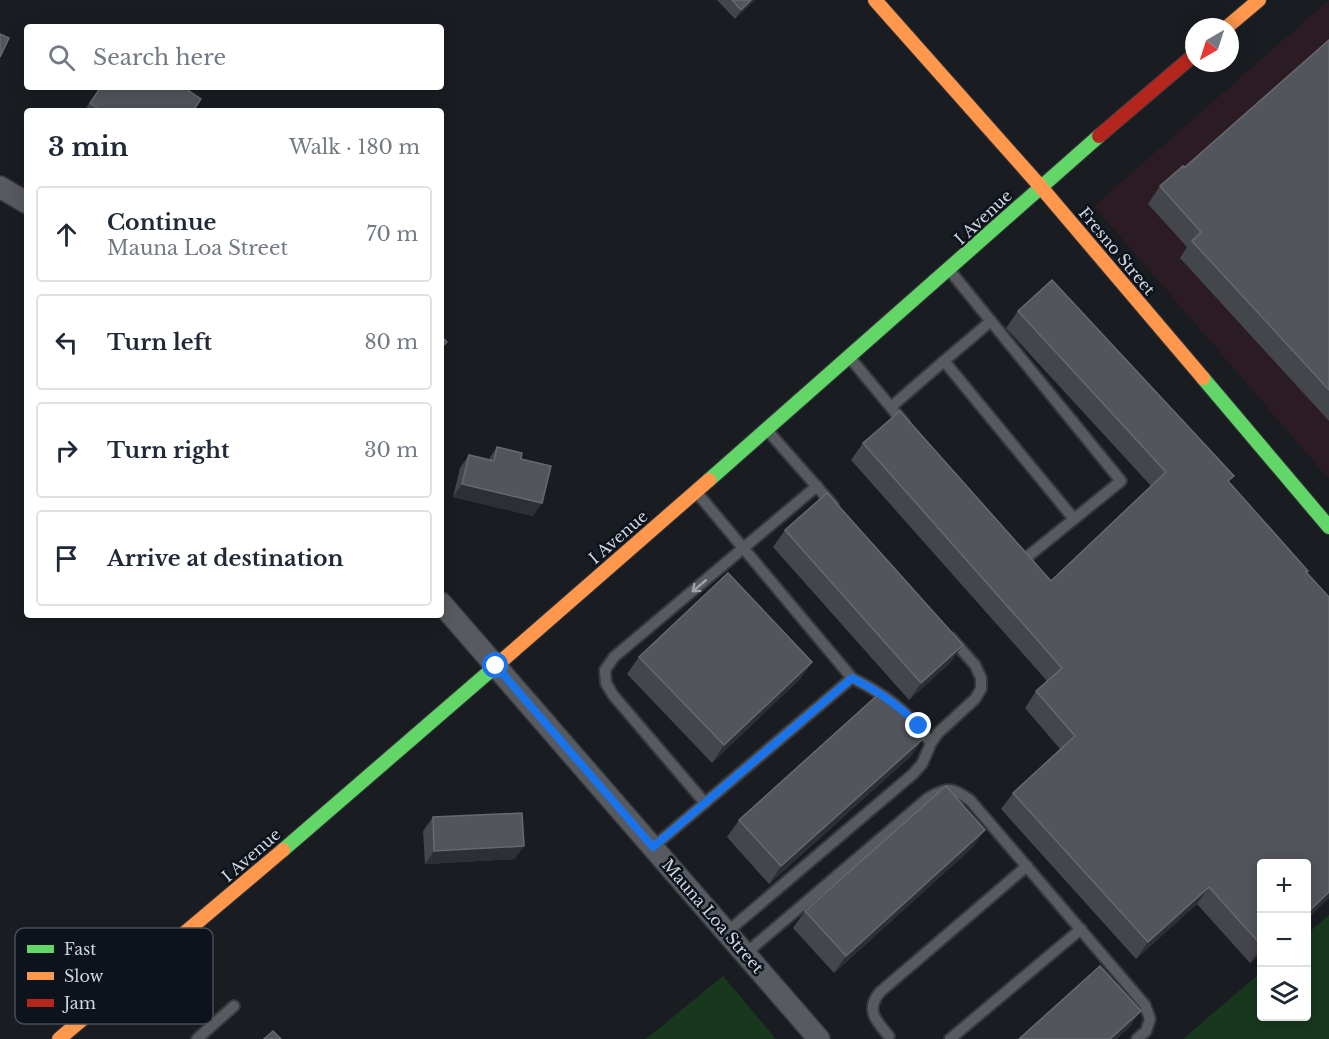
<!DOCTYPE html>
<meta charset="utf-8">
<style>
:root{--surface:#fff;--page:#f6f6f7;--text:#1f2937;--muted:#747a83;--line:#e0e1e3}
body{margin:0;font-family:"Libre Baskerville",serif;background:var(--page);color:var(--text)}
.controls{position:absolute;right:18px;bottom:18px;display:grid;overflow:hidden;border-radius:6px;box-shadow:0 3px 15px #0003}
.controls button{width:54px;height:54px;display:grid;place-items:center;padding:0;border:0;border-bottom:2px solid var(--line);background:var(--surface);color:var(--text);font:30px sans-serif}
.compass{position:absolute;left:1185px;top:18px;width:54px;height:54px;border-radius:50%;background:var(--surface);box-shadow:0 3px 15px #0003;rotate:219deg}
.stop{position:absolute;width:18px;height:18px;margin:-14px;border:4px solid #1a73e8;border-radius:50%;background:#fff}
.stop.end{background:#1a73e8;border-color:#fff;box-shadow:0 2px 6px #0008}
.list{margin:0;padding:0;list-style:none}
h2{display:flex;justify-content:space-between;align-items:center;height:78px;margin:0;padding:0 24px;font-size:26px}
h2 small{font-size:20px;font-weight:400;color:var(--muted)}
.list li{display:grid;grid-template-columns:39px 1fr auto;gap:18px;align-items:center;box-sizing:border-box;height:96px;margin:0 12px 12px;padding:0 12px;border:2px solid var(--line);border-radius:6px}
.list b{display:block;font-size:22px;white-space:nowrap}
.list p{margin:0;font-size:20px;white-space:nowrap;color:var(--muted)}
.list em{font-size:20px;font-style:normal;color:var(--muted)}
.icon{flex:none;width:33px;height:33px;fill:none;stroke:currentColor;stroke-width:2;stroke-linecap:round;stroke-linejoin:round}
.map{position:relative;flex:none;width:1329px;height:1039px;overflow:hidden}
.search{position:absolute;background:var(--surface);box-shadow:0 3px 15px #0003;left:24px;top:24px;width:420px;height:66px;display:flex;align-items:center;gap:15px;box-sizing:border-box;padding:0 21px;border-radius:6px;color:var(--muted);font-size:22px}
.panel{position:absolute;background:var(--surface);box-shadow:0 3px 15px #0003;left:24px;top:108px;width:420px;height:510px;border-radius:6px}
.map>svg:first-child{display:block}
.commercial{fill:#2b1c23}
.green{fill:#18381e}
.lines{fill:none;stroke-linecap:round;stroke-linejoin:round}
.lane-casing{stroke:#36383d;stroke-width:14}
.street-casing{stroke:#36383d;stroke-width:24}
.fast-casing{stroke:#36383d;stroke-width:16}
.slow-casing{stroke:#36383d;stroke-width:16}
.jam-casing{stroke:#36383d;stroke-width:16}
.lane{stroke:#575a5e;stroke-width:10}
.street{stroke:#575a5e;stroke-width:21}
.fast{stroke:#63d668;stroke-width:14}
.slow{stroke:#ff974d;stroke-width:14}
.jam{stroke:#b3261e;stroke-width:14}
.wall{fill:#43464b}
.shaded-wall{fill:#2c2f34}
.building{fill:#52555b;stroke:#66696f;stroke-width:1.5}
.oneway{stroke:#a0a4aa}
.route{stroke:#1a73e8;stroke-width:8}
.labels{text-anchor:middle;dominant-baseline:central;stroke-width:5;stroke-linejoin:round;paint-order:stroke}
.street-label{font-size:16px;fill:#d0d5dc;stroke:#0c131d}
.key{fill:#0c131d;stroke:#474d56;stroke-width:1.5}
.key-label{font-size:16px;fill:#d0d5dc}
</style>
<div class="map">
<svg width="1329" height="1039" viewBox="0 0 1329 1039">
<rect width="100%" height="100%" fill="#191d22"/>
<!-- commercial -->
<polygon class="commercial" points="1329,0 1329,479 1094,206"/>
<!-- green -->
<g class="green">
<polygon points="1329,915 1329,1039 1183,1039 1261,972 1262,1016 1306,1016 1307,934"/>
<polygon points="723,976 776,1039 646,1039"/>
</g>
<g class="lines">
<defs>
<g id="lane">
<polyline points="951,272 1121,481 1021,562 1019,559"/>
<polyline points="851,359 904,423"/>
<polyline points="944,361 991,321"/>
<polyline points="891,407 944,361 1074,519"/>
<polyline points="768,431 833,505"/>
<path d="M852,678c34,17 56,33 79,65"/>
<polyline points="705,803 613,695 606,683 605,670 614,657 817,486"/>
<polyline points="653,847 852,678 698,494"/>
<polyline points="727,932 913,774 922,764 931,743 938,733 975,699 981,689 981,678 975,665 951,638"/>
<path d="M745,954l183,-156c19,-11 24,-11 42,2l175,205 5,14 -4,12 -9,8"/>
<path d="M889,1036c-13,-15 -24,-26 -9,-44l147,-126"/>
<polyline points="197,1039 234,1006"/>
<polyline points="950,1039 1081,929"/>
</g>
<g id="street">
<polyline points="0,187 27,203"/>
<polyline points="441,603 819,1039"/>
</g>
<g id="fast">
<polyline points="1203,378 1329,527"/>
<polyline points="709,480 1099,136"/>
<polyline points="283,850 497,665"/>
</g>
<g id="slow">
<polyline points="875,0 1040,186 1203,378"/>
<polyline points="1227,27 1259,0"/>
<polyline points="497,665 709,480"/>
<polyline points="59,1039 283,850"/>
</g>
<polyline id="jam" points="1099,136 1194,55"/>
</defs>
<!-- lane casing -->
<use href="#lane" class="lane-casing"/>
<!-- street casing -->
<use href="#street" class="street-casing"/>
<!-- fast casing -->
<use href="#fast" class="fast-casing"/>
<!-- slow casing -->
<use href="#slow" class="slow-casing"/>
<!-- jam casing -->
<use href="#jam" class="jam-casing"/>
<!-- lane -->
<use href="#lane" class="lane"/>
<!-- street -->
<use href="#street" class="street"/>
<!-- fast -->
<use href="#fast" class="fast"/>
<!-- slow -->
<use href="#slow" class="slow"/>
<!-- jam -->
<use href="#jam" class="jam"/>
</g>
<!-- wall -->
<g class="wall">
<polygon points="717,0 755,0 735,19"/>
<polygon points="1329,40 1329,421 1180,258 1187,247 1148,204 1160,186 1185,167"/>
<polygon points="100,87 183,87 193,111 84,111"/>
<polygon points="1018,311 1229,483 1307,573 1329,898 1306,920 1306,864 1262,864 1262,953 1250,963 1197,904 1136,959 1001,809 1013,793 1060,749 1025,708 1036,691 1047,681 851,460 863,443 1051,581 1151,486 1006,328"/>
<polygon points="497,447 521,459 533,516 453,497 460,468 469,455 489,459"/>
<polygon points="785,530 951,662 909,700 773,547"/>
<polygon points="639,657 812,662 800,679 712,763 627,674"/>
<polygon points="912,755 769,884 727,837 739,820"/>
<polygon points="433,817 515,859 425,864 423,831"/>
<polygon points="973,847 834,973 793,928 805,911"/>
</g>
<!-- shaded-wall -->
<g class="shaded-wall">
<polygon points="751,0 755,0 735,19 741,10"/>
<polygon points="462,484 542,503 533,516 453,497"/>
<polygon points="963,645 951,662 909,700 921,683"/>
<polygon points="812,662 800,679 712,763 724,745"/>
<polygon points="924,738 912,755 769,884 781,866"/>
<polygon points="985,830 973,847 834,973 846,956"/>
<polygon points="524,846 515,859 425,864 434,851"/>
<polygon points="1209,887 1197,904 1136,959 1148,942"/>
<polygon points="1329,892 1329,898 1306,920 1306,914"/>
<polygon points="1262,947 1262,953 1250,963"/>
<polygon points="1141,1011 1129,1028 1117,1039 1110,1039"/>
</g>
<!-- building -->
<g class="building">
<polygon points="732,0 751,0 741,10"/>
<polygon points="0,34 9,38 0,57"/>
<polygon points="1329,40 1329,390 1192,241 1201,232 1160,186 1183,166 1185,167"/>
<polygon points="101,87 183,87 201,99 193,111 102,111 90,103"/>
<polygon points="1052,280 1234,476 1228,481 1308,571 1306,572 1329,597 1329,892 1306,914 1306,864 1262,864 1262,946 1209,887 1148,942 1013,793 1075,736 1036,691 1062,668 863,443 900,411 1051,581 1166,472 1018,311"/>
<polygon points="441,336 447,342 441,348"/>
<polygon points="497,447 522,453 521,459 551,466 542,503 462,484 469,455 494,461"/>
<polygon points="827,493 963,645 921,683 785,530"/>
<polygon points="728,573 812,662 724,745 639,657"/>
<polygon points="882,691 924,738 781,866 739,820"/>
<polygon points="946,786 985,830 846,956 805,911"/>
<polygon points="522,813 524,846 434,851 433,817"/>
<polygon points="1100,966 1141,1011 1110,1039 1019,1039"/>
<polygon points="273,1031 281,1039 264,1039"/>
</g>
<!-- one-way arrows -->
<defs><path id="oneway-shaft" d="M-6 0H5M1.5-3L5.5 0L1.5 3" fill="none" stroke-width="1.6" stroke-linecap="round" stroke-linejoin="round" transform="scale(1.5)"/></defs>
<use class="oneway" href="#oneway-shaft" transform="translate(699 586) rotate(140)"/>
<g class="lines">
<!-- route -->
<path class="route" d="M496,666l157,181 199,-169c26,13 47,27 67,48"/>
</g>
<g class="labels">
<!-- street labels -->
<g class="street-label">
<text transform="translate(983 217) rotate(-43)">I Avenue</text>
<text transform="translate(1117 251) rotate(50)">Fresno Street</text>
<text transform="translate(618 537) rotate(-41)">I Avenue</text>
<text transform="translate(251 855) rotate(-41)">I Avenue</text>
<text transform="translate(713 916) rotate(49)">Mauna Loa Street</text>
</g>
</g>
<!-- legend -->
<rect x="15" y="928" width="198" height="96" rx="9" class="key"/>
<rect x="27" y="945" width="27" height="8" fill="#63d668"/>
<rect x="27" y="972" width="27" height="8" fill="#ff974d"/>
<rect x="27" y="999" width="27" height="8" fill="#b3261e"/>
<g class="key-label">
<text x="64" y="955">Fast</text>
<text x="64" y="982">Slow</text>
<text x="64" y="1009">Jam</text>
</g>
</svg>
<div class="controls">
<button>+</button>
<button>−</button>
<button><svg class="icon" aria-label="layers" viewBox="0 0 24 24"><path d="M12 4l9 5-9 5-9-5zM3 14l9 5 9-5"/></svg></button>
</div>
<svg class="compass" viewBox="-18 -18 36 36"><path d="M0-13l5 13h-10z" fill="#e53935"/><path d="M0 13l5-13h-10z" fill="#747a83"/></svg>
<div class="stop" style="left:496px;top:666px"></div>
<div class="stop end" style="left:919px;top:726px"></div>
<div class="search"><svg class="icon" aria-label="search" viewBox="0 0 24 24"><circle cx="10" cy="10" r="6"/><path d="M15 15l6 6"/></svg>Search here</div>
<section class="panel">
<h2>3 min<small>Walk · 180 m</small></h2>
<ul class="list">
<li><svg class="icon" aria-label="ahead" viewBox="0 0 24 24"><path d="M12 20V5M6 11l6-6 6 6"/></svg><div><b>Continue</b><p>Mauna Loa Street</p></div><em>70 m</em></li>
<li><svg class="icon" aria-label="left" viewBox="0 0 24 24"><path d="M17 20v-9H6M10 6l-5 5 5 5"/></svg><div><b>Turn left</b></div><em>80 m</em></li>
<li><svg class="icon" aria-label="right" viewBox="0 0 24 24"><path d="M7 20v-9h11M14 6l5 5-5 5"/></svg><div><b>Turn right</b></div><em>30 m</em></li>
<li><svg class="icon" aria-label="arrive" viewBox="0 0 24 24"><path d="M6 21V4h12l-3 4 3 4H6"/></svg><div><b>Arrive at destination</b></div></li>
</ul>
</section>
</div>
